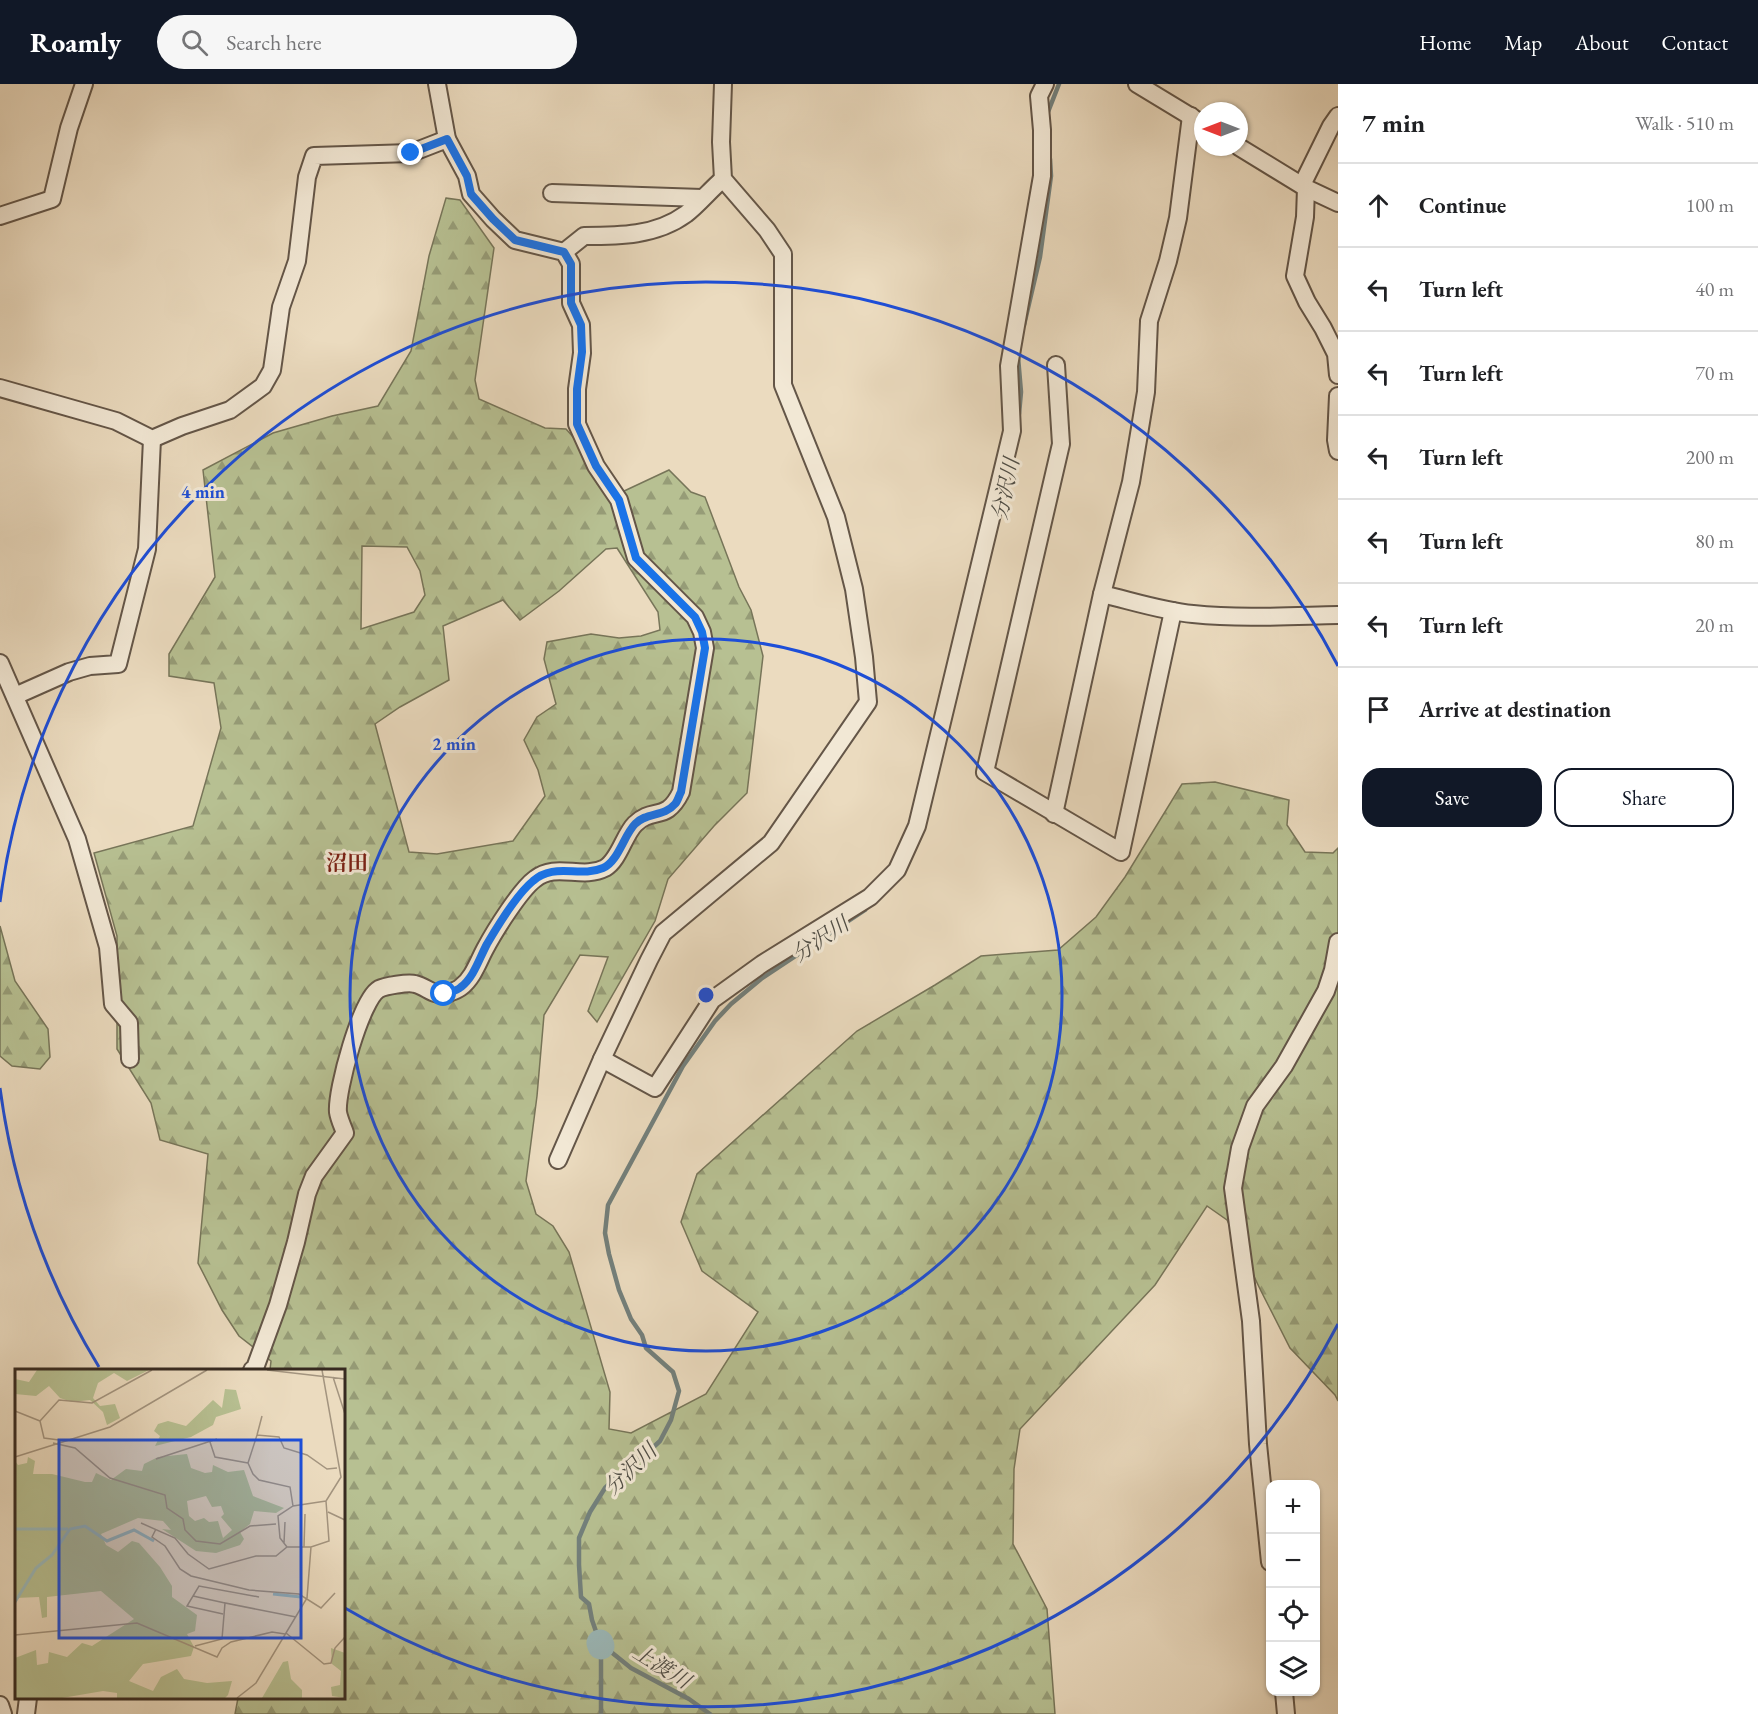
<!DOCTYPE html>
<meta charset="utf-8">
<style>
:root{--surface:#fff;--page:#f6f6f6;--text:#202124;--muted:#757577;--line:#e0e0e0;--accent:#111827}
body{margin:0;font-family:"EB Garamond","Noto Serif JP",serif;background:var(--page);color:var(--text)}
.controls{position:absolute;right:18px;bottom:18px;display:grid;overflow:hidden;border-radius:12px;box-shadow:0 2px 4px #0004}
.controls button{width:54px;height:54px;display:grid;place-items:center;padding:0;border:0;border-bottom:2px solid var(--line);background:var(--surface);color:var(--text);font:30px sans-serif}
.compass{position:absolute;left:1194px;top:18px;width:54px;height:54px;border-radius:50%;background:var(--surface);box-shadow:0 2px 4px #0004;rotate:270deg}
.stop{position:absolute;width:18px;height:18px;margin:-14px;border:4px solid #1a73e8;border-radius:50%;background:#fff}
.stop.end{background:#1a73e8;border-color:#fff;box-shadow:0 2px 6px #0008}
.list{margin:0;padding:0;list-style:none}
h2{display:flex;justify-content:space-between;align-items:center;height:78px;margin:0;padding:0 24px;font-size:26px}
h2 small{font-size:20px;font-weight:400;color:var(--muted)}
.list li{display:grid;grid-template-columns:39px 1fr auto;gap:18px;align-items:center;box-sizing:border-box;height:84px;padding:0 24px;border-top:2px solid var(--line)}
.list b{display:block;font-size:22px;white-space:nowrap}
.list em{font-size:20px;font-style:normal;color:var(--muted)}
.actions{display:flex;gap:12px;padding:18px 24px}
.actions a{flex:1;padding:14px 0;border:2px solid var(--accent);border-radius:18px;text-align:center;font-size:21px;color:var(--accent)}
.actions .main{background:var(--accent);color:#fff}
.icon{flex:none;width:33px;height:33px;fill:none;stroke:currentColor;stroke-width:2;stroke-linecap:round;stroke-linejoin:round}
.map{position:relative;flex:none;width:1338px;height:1630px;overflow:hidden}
header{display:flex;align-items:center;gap:36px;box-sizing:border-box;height:84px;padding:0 30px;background:var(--accent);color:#fff}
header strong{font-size:28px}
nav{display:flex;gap:33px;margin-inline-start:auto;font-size:21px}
.search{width:420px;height:54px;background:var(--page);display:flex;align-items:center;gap:15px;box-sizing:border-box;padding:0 21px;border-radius:33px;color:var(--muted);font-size:22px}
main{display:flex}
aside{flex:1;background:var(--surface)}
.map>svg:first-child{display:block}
.forest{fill:url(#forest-firs);stroke:#777559;stroke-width:1.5;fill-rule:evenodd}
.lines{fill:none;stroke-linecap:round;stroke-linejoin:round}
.stream{stroke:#73807c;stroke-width:4.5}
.river{stroke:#9bb9ba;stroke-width:27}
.minor-casing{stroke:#645648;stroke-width:20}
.minor{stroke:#f2e8d5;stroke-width:16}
.route{stroke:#1a73e8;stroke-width:8}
.ring{fill:none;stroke:#1d4ed8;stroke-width:3}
.labels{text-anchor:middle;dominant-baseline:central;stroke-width:6;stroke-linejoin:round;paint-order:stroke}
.water-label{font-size:21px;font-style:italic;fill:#504e46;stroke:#f2e8d5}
.neighbourhood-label{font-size:21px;font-weight:bold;fill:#7a1f14;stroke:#f2e8d5}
.inset-river{fill:none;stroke:#9bb9ba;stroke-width:3}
.inset-road{fill:none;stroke:#a3947f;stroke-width:1.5}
.view{fill:#1d4ed8;fill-opacity:0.15;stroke:#1d4ed8;stroke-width:3}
.inset-edge{fill:none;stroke:#372a20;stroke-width:3}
.centre{fill:#1d4ed8;stroke:#f2e8d5;stroke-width:3}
.ring-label{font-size:18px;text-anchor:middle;font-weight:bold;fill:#1d4ed8;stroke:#f2e8d5;stroke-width:6;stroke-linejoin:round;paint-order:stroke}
</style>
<header>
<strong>Roamly</strong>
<div class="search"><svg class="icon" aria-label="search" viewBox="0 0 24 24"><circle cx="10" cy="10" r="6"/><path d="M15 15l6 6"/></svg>Search here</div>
<nav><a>Home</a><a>Map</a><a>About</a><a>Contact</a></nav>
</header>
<main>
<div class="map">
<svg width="1338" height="1630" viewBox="0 0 1338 1630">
<defs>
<pattern id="forest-firs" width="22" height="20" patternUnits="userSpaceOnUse" patternTransform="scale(1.5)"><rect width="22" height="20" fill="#b7c092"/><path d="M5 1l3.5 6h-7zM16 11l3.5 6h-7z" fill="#969c77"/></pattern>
</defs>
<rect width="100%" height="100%" fill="#ebdbbf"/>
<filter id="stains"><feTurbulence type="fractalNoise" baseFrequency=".00333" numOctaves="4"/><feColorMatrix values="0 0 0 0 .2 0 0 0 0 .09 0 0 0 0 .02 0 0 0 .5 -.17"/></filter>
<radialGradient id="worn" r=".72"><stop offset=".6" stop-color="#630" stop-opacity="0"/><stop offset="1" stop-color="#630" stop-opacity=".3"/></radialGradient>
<!-- forest -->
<g class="forest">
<path d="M446,114l14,2 34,48 -19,132 4,19 66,29 21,1 56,63 47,-22 22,22 14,5 34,90 12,23 12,46 -16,137 -33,33 -46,53 -13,42 -58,101 -9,-11 20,-54 -28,-2 -36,60 -7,81 -11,85 10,33 17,12 16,26 41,140 -1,37 22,4 75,-39 52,-82 -56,-41 -21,-49 16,-48 160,-143 78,-46 46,-29 77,-6 38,-33 29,-40 57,-93 33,-2 74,18 -2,25 18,27 28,1 5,-5v553l-3,-6 -45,-47 -29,-57 -34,-71 -20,-14 -52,79 -135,144 -6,40 -1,75 34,65 8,105h-820l3,-16h106v-328h-74l1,-9 -32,-25 -17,-26 -24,-47 10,-109 -48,-14 -9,-37 -34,-54v-113l-23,-83 99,-27 28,-98 -7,-45 -45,-7v-22l46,-77 -12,-107 70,-37 59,-17 46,-10 33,-55 18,-95zM362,462l45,1 13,24 5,24 -11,17 -53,17zM617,464l41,64 2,18 -19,6 -22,2 -28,-4 -44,8 -3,17 12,45 -19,13 -13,23 14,30 7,26 -32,45 -76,13 -28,-2 -34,-128 25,-17 49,-27 -6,-54 60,-26 17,20 39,-29 47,-42z"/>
<polygon points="0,842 15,897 48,945 50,973 40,985 12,982 0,972"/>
</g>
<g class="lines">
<!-- stream -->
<g class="stream">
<polyline points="1048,28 1059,0"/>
<polyline points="1024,241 1040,173 1051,92 1050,75"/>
<polyline points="1018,273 1021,308 1019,330"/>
<polyline points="601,1562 601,1630"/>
<polyline points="710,1630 689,1615 631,1584 600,1559 592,1536 589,1520 581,1513 579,1481 579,1454 590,1428 605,1404 624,1386 646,1370 660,1357 671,1336 679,1307 673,1288 646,1264 642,1251 631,1235 619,1206 609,1170 605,1149 608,1121 683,982 715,937 731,920 761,895 865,826"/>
</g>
<!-- river -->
<polyline class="river" points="600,1559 601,1562"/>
<defs>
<g id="minor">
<polyline points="1137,0 1203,40"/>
<path d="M1191,32l-13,102 -10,43 -19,60 -3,71 -15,90 -29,112c30,7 60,17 91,20 48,5 97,2 145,1"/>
<polyline points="1239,63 1306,104 1338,119"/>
<polyline points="1302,101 1331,42 1338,32"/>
<polyline points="1306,104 1305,133 1295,192 1307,218 1323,244 1336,270 1338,291"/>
<polyline points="552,109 702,114"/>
<polyline points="0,132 52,115 69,44 84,0"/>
<path d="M564,168l20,-16c35,0 72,0 102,-22 13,-10 24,-24 37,-35"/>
<polyline points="1056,281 1061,360 985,688 1121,768 1173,527"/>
<polyline points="0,304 116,337 152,355 182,342 230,326 263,302 272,286 281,223 297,177 307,93 314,72 411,69 447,55"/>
<polyline points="1338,312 1336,356 1338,367"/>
<polyline points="0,579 77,755 108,863 113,920 129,939 130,975"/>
<polyline points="15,612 69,588 90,582 118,580 147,465 152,355"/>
<polyline points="1054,730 1102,510"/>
<polyline points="602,975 655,1004 712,916 762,880 870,813 897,786 917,742 1012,347 1009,282 1042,92 1042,46 1039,12 1045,0"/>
<polyline points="558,1076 602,975 649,876 663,849 771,759 868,618 864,573 854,505 836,433 783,301 783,170 767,146 723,95 721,58 723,0"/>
<path d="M252,1286l3,-2 23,-63 18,-63 11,-48 7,-18 31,-43c-2,-6 -6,-14 -7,-21 -2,-21 23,-113 41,-123 6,-3 29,-7 36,-5 13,3 19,14 34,9 4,-2 9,-3 12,-6 12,-9 17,-25 24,-38 9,-17 35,-59 50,-70 21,-17 47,1 70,-11 14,-8 19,-33 30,-44 18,-18 31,-1 46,-32l24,-144 -3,-16 -7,-15 -59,-59 -17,-58 -23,-34 -19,-42v-35l5,-36 -1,-28 -10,-22v-39l-7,-12 -49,-12 -22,-21 -22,-25 -4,-18 -20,-37 -10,-55"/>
<polyline points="1270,1478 1258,1360 1251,1237 1233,1104 1240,1064 1255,1022 1284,982 1326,907 1333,886 1338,858"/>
<polyline points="1284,1608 1286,1630"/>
<polyline points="0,1621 3,1630"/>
<polyline points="26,1630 28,1614"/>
</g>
</defs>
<!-- minor casing -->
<use href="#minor" class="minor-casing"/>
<!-- minor -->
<use href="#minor" class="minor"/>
</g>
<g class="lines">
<!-- route -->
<path class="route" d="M411,69l36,-14 20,37 4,18 22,25 22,21 49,12 7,12v39l10,22 1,27 -5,37v35l19,42 23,34 17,58 59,59 7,15 3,16 -24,144c-2,3 -3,9 -6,12 -11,13 -29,8 -40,20 -11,11 -17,38 -32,44 -24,10 -49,-6 -70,13 -15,12 -36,46 -46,63 -8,15 -13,33 -26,43 -4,4 -11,5 -17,7"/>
</g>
<!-- distance rings -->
<g class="ring">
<circle cx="706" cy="911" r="356"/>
<path d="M1338 1240A712 712 0 0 1 345 1524M99 1283A712 712 0 0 1 0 1004M0 818A712 712 0 0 1 1338 582"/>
</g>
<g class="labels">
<!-- water labels -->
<g class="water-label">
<text transform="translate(1005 405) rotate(-78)">分沢川</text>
<text transform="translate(820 855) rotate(-34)">分沢川</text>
<text transform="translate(630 1385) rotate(-44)">分沢川</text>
<text transform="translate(662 1582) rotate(32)">上渡川</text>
</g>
<!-- neighbourhood labels -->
<g class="neighbourhood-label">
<text x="347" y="778">沼田</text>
</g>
</g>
<!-- overview -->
<g transform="translate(15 1285)">
<rect width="330" height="330" fill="#ebdbbf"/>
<path d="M22,1h112l-22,11 -13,-8 -16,10 -5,15 7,8 15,-2 5,14 -13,7 -4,-13 -13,-12 -18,2 -12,-4 -11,-12 -13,10 -21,-2v-15l14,3zM210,20l11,1 5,19 -25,8 -3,8 -22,12 -36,9 5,-10 -6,-5 4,-7 10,-3 18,5 27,-26 9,8zM172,85l4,14 14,5 7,-1 1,-7 15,7 16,-2 9,26 31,12 -8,5 -22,-2 -4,13 -10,8 4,7 -4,6 -24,8 -20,-2 -34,-22 9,1 -8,-9 -25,-3 -37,16 5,11 12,7 14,-11 7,2 21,24 12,19v11l25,18 -2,16 -8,3 7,13 -3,9 -48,8 -14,17 24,10 8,-14 16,-8 7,10 23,4 25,-2 -4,14 -3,3h-108v-5l-14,-2 -41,7h-47v-40l21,-8 1,15 11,-2 1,-11 18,5 15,-14 10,3 42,-27 -33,-28 -54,6v20l-5,1 -3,-21 -24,1v-137l3,4 9,-2 1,-6 7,4 -2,13h19l33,8h7l4,-9 15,7 15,-11 16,2 2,-7 14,-7zM191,127l6,11 9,-1 3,8 -3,3 11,13 -9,8 -5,-17 -9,1 -5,-4 -9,3 -6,-5 -2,-15zM316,279l14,5v45l-13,-2 -1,-9 9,-2 1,-14 -9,-7zM273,292l3,18 11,11v8h-40l21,-36z" fill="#b7c092" fill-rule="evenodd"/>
<path class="inset-river" d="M0,160h53M258,225l28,3M0,233l21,-34 16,-13 18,-26 15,-3 22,15 27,-11 20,11"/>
<path class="inset-road" d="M252,1l78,9M318,8l12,37M0,42l25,10M25,52l19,-21 33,3 60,-33M25,52l4,17 15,2M242,66l5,-19M195,73l5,15 33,6M38,74l22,5 35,30 55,17 2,13 16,11 2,11 11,11 24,3 30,-18 26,-2M0,88l95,-30 97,-57M141,90l61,-20M278,137l-3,-19 -31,-7 -6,-6 -5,-11 9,-28 22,2 5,11 23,7 20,14 10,-1M313,143l17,8M126,154l34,15 13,16 21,15 47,-13h20l11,-9h24l18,-6 -3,-40 15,-24 -19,-107M141,160l-4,8 13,9 15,23 11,7 58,14 50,4 22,14 14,-15M269,174l1,-21M272,178l-7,-9 -2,-22 15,-10 33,-5M289,178l1,-33M178,227l32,7M208,245l-36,-8 12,-20 60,11M271,264l38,31 7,-1 4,-15 10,-11M0,266l122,-12 80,34 5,-9 9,-6 41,-10 13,2M180,277l27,-7 3,-36 71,14M222,329l19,-15 51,-85 4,-51"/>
<path class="view" d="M44,71h242v198h-242z"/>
<rect width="330" height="330" class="inset-edge"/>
</g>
<circle cx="706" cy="911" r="9" class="centre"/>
<g class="ring-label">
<text x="203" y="414">4 min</text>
<text x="454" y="666">2 min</text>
</g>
<rect width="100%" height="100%" filter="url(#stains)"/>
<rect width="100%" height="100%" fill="url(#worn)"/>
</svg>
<div class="controls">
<button>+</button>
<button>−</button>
<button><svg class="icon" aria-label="locate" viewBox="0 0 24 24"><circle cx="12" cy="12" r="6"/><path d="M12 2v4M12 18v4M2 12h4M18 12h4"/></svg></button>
<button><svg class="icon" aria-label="layers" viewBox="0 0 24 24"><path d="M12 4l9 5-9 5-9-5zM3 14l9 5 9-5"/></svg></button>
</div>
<svg class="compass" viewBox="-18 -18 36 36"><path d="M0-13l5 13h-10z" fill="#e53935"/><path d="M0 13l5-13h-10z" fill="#757577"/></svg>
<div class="stop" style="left:444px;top:910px"></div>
<div class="stop end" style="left:411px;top:69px"></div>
</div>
<aside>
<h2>7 min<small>Walk · 510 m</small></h2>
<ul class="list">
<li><svg class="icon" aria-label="ahead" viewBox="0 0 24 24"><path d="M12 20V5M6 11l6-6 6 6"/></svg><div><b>Continue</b></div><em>100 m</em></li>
<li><svg class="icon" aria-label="left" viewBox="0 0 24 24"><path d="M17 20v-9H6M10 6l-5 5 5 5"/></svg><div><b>Turn left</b></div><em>40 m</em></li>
<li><svg class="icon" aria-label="left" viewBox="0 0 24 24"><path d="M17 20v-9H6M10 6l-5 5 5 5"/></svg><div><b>Turn left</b></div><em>70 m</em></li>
<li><svg class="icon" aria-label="left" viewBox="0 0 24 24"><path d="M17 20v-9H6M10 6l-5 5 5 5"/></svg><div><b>Turn left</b></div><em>200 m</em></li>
<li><svg class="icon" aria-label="left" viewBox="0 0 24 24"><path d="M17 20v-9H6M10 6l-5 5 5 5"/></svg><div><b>Turn left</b></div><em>80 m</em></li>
<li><svg class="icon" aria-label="left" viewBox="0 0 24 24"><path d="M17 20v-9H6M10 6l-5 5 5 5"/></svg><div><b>Turn left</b></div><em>20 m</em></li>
<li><svg class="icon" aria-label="arrive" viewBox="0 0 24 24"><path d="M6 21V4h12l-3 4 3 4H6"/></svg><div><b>Arrive at destination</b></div></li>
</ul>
<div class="actions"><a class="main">Save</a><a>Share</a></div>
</aside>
</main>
